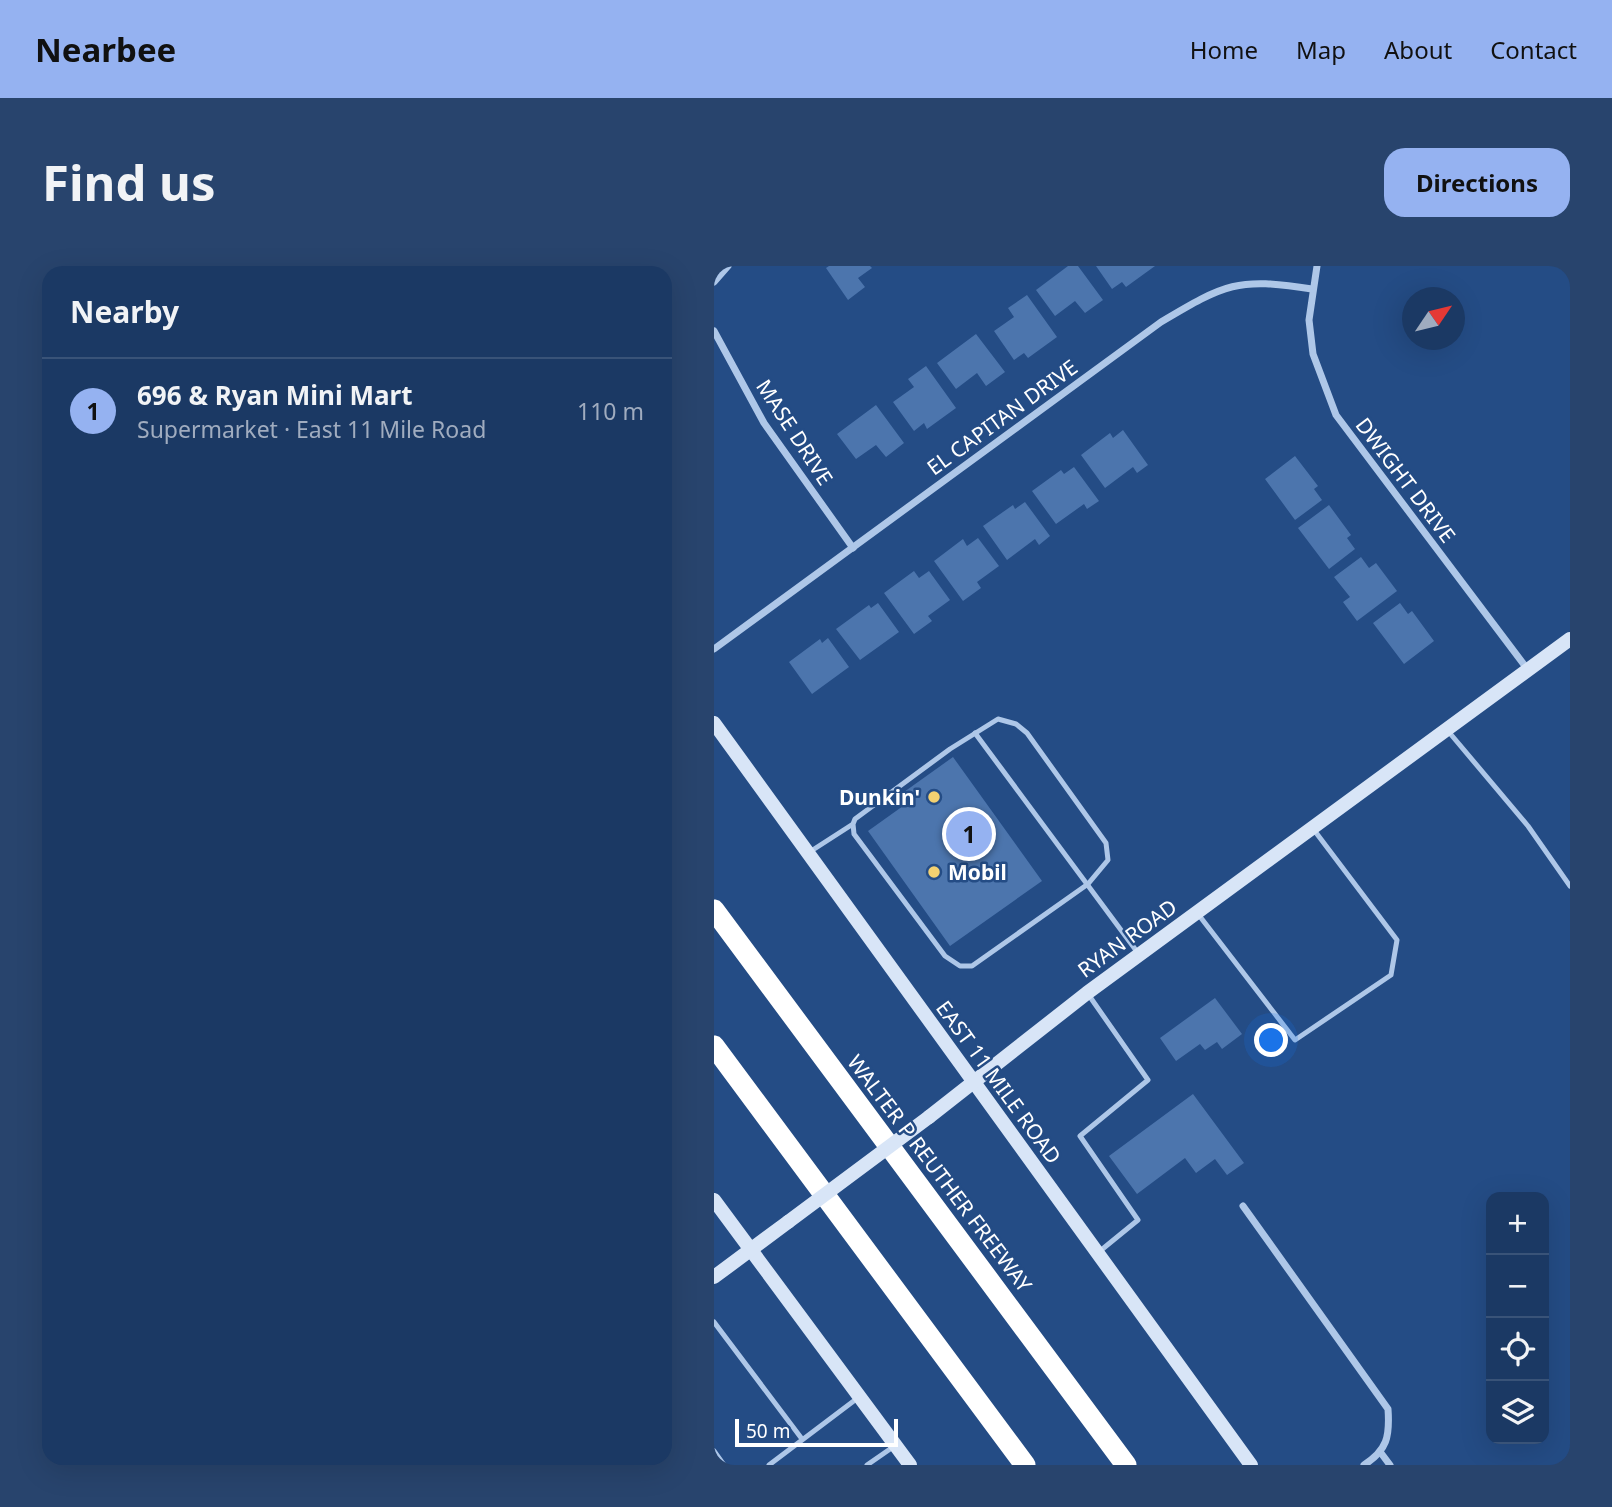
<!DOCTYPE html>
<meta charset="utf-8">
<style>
:root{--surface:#1b3964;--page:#28446d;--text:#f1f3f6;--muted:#a0acbf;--line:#395378;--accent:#95b2f1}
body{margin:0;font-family:"Noto Sans",sans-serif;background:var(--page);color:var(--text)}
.controls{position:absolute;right:21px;bottom:21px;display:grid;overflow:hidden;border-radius:14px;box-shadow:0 7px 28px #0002}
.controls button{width:63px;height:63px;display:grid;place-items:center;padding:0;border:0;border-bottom:2px solid var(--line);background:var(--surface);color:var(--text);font:35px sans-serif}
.compass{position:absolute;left:688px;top:21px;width:63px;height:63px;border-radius:50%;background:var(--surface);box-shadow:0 7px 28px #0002;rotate:55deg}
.scale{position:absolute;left:21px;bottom:18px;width:163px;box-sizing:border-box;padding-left:7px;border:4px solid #fff;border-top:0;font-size:19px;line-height:24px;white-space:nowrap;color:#fff;-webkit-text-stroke:5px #244c85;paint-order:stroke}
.you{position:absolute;left:558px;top:775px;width:24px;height:24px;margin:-18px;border:5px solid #fff;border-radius:50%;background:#1a73e8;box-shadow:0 0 0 10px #1a73e833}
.badge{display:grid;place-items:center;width:46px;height:46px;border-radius:50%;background:var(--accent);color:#111;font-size:23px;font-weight:700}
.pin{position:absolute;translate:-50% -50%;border:4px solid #fff;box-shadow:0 2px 7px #0006}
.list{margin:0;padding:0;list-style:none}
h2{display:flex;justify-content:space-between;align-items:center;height:91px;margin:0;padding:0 28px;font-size:30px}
h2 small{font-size:23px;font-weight:400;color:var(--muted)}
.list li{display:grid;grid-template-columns:46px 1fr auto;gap:21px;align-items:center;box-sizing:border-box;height:105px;padding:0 28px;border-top:2px solid var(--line)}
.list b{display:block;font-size:26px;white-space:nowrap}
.list p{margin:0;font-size:23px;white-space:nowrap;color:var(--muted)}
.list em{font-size:23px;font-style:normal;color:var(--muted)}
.icon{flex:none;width:38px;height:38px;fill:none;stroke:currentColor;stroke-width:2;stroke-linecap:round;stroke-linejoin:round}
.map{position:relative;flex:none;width:856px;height:1199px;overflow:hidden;border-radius:21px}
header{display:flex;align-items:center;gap:42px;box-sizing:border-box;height:98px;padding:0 35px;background:var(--accent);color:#111}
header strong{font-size:33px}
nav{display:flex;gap:38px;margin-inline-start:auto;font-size:24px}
.intro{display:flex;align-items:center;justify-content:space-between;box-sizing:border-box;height:168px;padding:0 42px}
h1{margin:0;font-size:49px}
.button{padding:18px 32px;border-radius:21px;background:var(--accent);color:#111;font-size:24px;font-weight:700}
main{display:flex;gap:42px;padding:0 42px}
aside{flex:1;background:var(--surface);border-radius:21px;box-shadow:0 7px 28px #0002}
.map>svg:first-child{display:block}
.building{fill:#4c75ad}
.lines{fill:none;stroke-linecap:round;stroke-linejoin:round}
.lane{stroke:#aec7e8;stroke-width:5}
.street{stroke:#aec7e8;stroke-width:7}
.secondary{stroke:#d8e5f7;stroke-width:14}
.highway{stroke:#fff;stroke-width:21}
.secondary-bridge{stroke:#d8e5f7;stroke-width:14}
.poi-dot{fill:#f3d171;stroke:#244c85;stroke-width:2.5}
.labels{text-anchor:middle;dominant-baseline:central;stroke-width:5;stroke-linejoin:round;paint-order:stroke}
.street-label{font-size:21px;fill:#fff;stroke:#244c85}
.poi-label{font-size:21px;font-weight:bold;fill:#fff;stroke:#244c85;text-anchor:end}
</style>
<header>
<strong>Nearbee</strong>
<nav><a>Home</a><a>Map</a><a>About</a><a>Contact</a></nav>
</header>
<div class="intro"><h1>Find us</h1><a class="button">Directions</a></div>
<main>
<aside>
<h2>Nearby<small></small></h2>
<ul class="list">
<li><span class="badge">1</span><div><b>696 &amp; Ryan Mini Mart</b><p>Supermarket · East 11 Mile Road</p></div><em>110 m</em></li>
</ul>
</aside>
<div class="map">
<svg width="856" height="1199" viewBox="0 0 856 1199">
<rect width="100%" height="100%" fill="#244c85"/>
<!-- building -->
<g class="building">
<polygon points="115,0 156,0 158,2 144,12 151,21 134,34 112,2"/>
<polygon points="354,0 364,0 389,34 371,47 361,35 341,50 322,24"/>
<polygon points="382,0 441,0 412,21 408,16 398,23"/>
<polygon points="313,29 343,71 314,92 310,87 300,94 280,65 300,51 294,42"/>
<polygon points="262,68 291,106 272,120 263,107 242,123 223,97"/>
<polygon points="212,100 242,142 213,163 210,157 200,165 179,136 200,121 194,113"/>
<polygon points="162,139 190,177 172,191 162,179 142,193 123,168"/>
<polygon points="409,164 434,199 423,207 419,201 391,222 367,189 396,167 399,172"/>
<polygon points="581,190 604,220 600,223 608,234 581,254 551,213"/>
<polygon points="360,201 385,235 373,243 370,238 342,258 318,225 347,204 350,208"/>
<polygon points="311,236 336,270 325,279 321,273 293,294 269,260 299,239 301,243"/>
<polygon points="615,239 637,269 633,272 641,283 615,303 584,262"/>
<polygon points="264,272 285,300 263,316 267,322 249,335 220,295 249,273 253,280"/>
<polygon points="647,291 655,302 662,297 683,325 643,355 629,336 636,331 620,311"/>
<polygon points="200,305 205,312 215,305 236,334 214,350 218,355 200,368 170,327"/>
<polygon points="164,337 185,366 146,394 122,363 155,339 157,342"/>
<polygon points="686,337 694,348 698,345 720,375 690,398 659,357"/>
<polygon points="114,372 135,401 98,428 75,396 106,373 108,377"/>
<polygon points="239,491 328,615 236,680 154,565 196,535 190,526"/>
<polygon points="501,732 528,768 508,783 503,776 491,784 486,778 462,795 446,772"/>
<polygon points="479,828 530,897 513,909 501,893 482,907 471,892 423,928 395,890"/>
</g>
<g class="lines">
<!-- lane -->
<g class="lane">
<polyline points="734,465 814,560 856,620"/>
<polyline points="261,467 424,687"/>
<polyline points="94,587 139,558 141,553 236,483 284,453 302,458 313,467 392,577 394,594 374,618 258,700 246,700 231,690 140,568 139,558"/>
<polyline points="484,648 581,774 677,709 683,674 600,564"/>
<polyline points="374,728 434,814 366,870 424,954 386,985"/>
<polyline points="0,1056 88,1173"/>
<polyline points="0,1185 10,1199"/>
<polyline points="55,1199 145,1131"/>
<polyline points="153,1199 179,1181"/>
</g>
<!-- street -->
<g class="street">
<polyline points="603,0 595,54 599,88 622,149 814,404"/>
<polyline points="0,16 14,0"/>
<polyline points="0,65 50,157 139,282"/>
<path d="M0,383l447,-327c64,-38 76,-45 151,-33"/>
<path d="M529,940l145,203c2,28 -1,41 -24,56"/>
<polyline points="667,1187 676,1199"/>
</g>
<!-- secondary -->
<g class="secondary">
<polyline points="0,457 537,1199"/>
<polyline points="215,851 373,727 856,373"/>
<polyline points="0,934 196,1199"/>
<polyline points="0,1011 74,956"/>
</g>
<!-- highway -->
<g class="highway">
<polyline points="0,644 412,1199"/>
<polyline points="0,780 311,1199"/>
</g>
<!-- secondary-bridge -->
<polyline class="secondary-bridge" points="74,956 215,851"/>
</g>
<!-- markers -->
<g class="poi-dot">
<circle cx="220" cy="531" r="7"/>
<circle cx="220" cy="606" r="7"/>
</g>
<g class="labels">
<!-- street labels -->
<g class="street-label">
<text transform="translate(288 151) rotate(-36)">EL CAPITAN DRIVE</text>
<text transform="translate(81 166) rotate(57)">MASE DRIVE</text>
<text transform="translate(692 214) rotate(53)">DWIGHT DRIVE</text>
<text transform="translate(413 672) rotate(-36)">RYAN ROAD</text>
<text transform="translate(285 816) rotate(54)">EAST 11 MILE ROAD</text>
<text transform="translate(226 907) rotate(53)">WALTER P REUTHER FREEWAY</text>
</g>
<!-- poi labels -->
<g class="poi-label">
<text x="206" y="531">Dunkin'</text>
<text x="234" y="606" text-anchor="start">Mobil</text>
</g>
</g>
</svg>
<div class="controls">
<button>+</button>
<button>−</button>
<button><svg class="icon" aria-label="locate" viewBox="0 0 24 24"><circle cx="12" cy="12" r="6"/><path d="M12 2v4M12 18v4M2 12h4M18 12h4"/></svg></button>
<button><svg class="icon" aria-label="layers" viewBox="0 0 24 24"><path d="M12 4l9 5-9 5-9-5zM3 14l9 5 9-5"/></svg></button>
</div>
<svg class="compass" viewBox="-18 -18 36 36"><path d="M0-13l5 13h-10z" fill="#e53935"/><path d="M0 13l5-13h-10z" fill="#a0acbf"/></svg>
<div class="scale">50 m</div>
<div class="you"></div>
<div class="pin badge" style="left:255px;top:568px">1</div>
</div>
</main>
